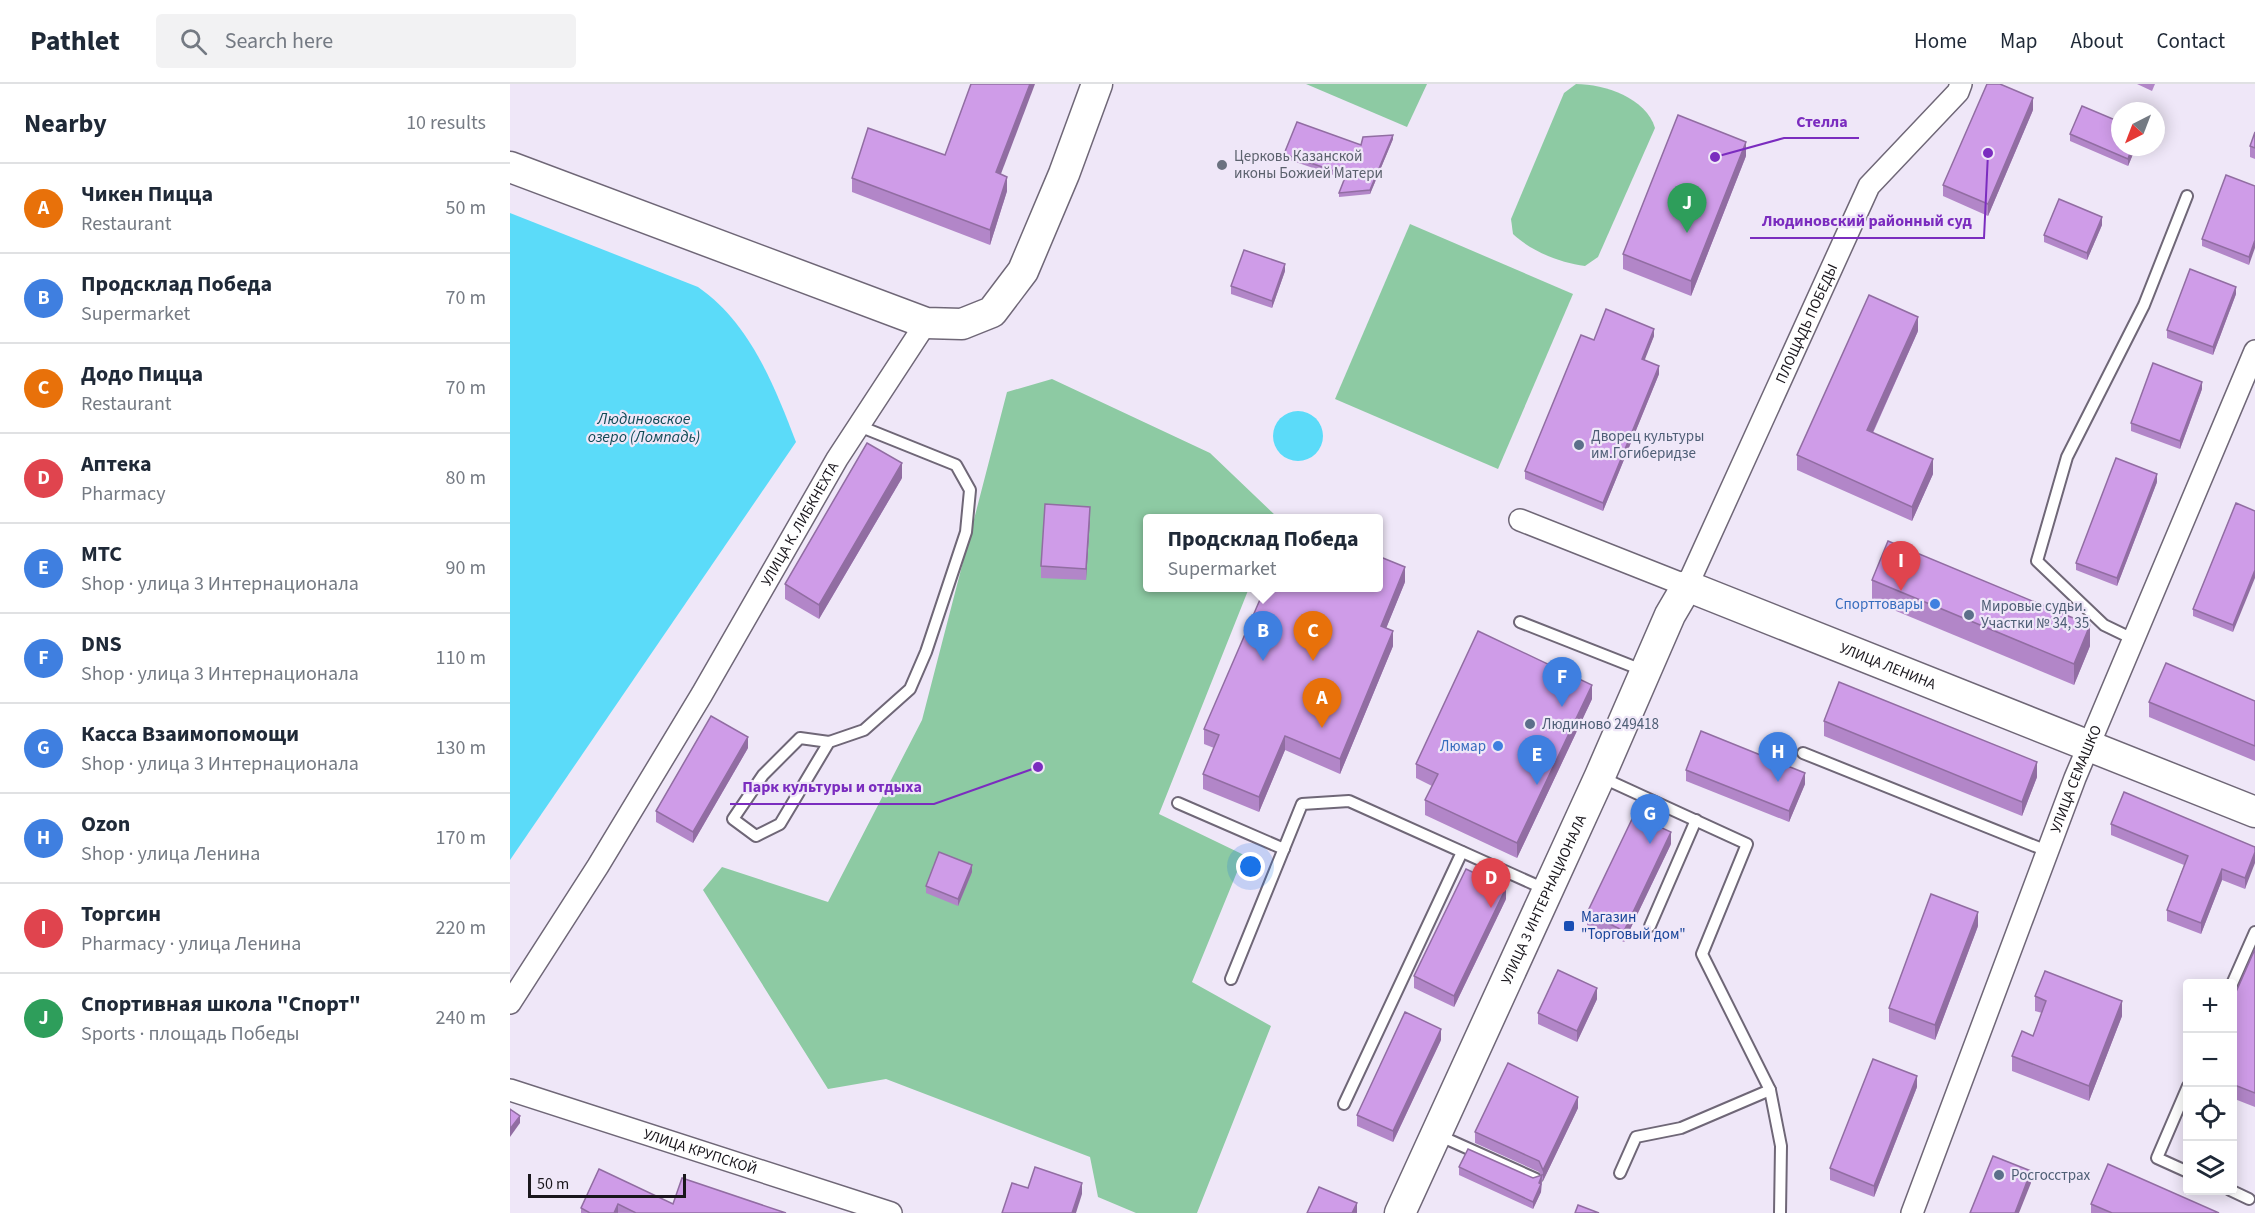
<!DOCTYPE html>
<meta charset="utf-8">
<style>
:root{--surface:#fff;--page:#f2f2f3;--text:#1f2937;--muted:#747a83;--line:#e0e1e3;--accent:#b45309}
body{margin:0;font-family:"Source Sans 3",sans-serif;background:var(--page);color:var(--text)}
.controls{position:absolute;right:18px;bottom:18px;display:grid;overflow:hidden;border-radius:6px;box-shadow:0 3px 15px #0003}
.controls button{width:54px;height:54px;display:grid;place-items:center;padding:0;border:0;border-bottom:2px solid var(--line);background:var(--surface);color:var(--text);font:30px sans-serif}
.compass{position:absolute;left:1601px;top:18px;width:54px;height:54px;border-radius:50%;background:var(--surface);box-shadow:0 3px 15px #0003;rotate:222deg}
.scale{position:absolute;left:18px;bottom:15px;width:158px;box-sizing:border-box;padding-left:6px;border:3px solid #19161c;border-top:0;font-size:16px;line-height:21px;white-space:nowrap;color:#19161c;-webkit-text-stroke:4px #efe7f8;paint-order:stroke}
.you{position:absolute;left:741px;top:783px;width:21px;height:21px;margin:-15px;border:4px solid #fff;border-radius:50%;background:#1a73e8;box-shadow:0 0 0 9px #1a73e833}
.badge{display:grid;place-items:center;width:39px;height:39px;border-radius:50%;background:var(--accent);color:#fff;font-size:20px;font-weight:700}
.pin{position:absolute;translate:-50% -50px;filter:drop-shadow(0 2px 3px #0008)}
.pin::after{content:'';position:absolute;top:32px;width:21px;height:18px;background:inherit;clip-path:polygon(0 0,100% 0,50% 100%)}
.popup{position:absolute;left:633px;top:430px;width:240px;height:78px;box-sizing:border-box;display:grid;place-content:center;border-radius:6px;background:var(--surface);filter:drop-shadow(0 2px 4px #0005);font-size:20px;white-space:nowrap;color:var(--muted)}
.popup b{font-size:22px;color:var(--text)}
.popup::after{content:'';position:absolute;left:50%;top:100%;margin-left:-12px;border:12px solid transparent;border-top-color:var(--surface)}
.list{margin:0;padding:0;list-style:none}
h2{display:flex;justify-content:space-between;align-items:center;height:78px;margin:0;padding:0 24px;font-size:26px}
h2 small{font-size:20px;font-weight:400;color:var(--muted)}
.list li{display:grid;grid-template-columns:39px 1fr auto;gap:18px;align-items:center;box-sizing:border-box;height:90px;padding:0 24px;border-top:2px solid var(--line)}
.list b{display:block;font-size:22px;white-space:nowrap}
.list p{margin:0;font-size:20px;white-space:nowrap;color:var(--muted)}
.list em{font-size:20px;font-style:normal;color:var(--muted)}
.icon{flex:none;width:33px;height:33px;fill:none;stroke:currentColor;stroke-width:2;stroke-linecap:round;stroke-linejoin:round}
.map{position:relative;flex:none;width:1745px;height:1129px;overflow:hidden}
header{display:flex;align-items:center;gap:36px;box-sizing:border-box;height:84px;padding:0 30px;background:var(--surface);border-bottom:2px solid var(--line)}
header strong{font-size:28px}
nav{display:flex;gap:33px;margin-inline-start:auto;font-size:21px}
.search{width:420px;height:54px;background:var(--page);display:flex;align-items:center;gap:15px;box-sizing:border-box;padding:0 21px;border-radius:6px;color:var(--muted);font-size:22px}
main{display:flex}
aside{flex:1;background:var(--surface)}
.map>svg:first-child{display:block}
.green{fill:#8dcaa3}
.water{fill:#5bdbf9}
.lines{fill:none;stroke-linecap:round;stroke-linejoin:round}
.lane-casing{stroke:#6f6777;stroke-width:14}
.street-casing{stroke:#6f6777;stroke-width:24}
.secondary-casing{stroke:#6f6777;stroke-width:33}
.lane{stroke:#fff;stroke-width:10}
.street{stroke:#fff;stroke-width:21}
.secondary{stroke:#fff;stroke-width:30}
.wall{fill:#b286c8}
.shaded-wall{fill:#916da2}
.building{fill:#cf9ce8;stroke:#916da2;stroke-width:1.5}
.worship-dot{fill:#6b7280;stroke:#efe7f8;stroke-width:2}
.service-dot{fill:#5c6f8a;stroke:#efe7f8;stroke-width:2}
.shop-dot{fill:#3f7fe0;stroke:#efe7f8;stroke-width:2}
.transit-dot{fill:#1a4fb4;stroke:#efe7f8;stroke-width:2}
.labels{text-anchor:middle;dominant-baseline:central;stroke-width:4.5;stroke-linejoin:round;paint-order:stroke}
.worship-label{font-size:15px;fill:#5b616d;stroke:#efe7f8;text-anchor:start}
.street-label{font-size:15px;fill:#19161c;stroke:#efe7f8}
.service-label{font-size:15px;fill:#4e5e75;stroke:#efe7f8;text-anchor:start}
.shop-label{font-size:15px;fill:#366cbe;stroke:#efe7f8;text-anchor:end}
.transit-label{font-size:15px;fill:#164399;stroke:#efe7f8;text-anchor:start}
.water-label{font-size:16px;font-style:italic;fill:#114a56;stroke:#efe7f8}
.leader{fill:none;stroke:#7b2cbf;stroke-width:2}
.callout-dot{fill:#7b2cbf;stroke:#efe7f8;stroke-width:2}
.callout-label{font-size:16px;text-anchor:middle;font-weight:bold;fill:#7b2cbf;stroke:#efe7f8;stroke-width:4.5;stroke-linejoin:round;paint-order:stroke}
</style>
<header>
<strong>Pathlet</strong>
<div class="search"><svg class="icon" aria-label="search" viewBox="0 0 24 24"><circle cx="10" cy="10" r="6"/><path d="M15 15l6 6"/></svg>Search here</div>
<nav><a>Home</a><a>Map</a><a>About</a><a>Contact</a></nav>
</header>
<main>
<aside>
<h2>Nearby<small>10 results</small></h2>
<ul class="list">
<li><span class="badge" style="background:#e8710a">A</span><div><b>Чикен Пицца</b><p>Restaurant</p></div><em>50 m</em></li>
<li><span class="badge" style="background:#3f7fe0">B</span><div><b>Продсклад Победа</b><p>Supermarket</p></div><em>70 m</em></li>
<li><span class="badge" style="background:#e8710a">C</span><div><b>Додо Пицца</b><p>Restaurant</p></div><em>70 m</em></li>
<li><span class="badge" style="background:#e0444e">D</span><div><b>Аптека</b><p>Pharmacy</p></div><em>80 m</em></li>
<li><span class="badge" style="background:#3f7fe0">E</span><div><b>МТС</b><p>Shop · улица 3 Интернационала</p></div><em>90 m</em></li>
<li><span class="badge" style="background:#3f7fe0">F</span><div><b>DNS</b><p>Shop · улица 3 Интернационала</p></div><em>110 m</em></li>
<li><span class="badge" style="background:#3f7fe0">G</span><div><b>Касса Взаимопомощи</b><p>Shop · улица 3 Интернационала</p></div><em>130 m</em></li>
<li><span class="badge" style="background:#3f7fe0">H</span><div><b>Ozon</b><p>Shop · улица Ленина</p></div><em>170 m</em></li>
<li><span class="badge" style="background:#e0444e">I</span><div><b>Торгсин</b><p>Pharmacy · улица Ленина</p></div><em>220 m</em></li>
<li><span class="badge" style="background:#2e9e5b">J</span><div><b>Спортивная школа &quot;Спорт&quot;</b><p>Sports · площадь Победы</p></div><em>240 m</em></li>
</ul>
</aside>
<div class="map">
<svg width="1745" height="1129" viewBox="0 0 1745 1129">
<rect width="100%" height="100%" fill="#efe7f8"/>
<!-- green -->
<g class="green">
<polygon points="796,0 917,0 897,43"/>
<path d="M1066,0c29,0 70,14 79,44l-57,129 -13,9c-25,-3 -54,-15 -72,-32l-2,-15 53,-126z"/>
<polygon points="900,140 1063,210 988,385 825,315"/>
<polygon points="542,295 700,369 767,433 638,434 638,504 739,504 649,730 734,771 682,898 761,942 687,1129 626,1129 588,1113 580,1073 376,995 318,1005 193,806 212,783 318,818 412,636 497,308"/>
</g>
<!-- water -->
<g class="water">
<path d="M0,129l188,74c52,36 76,98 98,155l-286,418z"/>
<circle cx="788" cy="352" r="25"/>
</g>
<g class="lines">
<defs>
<g id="lane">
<polyline points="1010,538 1132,586"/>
<polyline points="1623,555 1594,541 1527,477 1557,373 1634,221 1677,112"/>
<polyline points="319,658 270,740 246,752 223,735 253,691 290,654 319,658 354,646 400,605 416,568 456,448 460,406 446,381 349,342"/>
<polyline points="1293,669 1537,767"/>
<polyline points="1093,694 1237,760 1192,870 1260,1006 1271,1062 1270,1129"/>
<polyline points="668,719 774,765"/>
<polyline points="1140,842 1186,736"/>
<polyline points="721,895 792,720 839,717 1037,806"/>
<polyline points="1722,900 1745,848"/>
<polyline points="1678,1002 1647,1074 1678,1088"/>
<polyline points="834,1020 952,768"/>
<polyline points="928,1051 1026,1095"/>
<polyline points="1110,1089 1126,1053 1171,1044 1260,1006"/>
<polyline points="1720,1106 1739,1115"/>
</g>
<g id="street">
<path id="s1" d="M1010,436l167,66 182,-400 89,-94 3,-8"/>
<path id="s2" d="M0,919l88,-137 104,-172 135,-235 89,-136"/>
<path id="s3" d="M0,1006l381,123"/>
<path id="s4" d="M1402,1129l163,-435 180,-427"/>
</g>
<g id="secondary">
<polyline points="0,83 416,239 452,240 482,228 513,187 554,90 587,0"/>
<path id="s5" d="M890,1129l200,-437 70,-161 17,-29 568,226"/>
</g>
</defs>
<!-- lane casing -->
<use href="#lane" class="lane-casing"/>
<!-- street casing -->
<use href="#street" class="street-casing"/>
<!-- secondary casing -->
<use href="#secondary" class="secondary-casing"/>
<!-- lane -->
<use href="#lane" class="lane"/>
<!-- street -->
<use href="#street" class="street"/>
<!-- secondary -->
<use href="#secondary" class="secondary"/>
</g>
<!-- wall -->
<g class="wall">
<polygon points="1627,0 1645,0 1642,7"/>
<polygon points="1523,26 1478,132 1433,112 1433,101"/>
<polygon points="1745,48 1745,75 1740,73 1740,62"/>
<polygon points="1560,50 1610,63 1626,63 1618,82 1560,57"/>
<polygon points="883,55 860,110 829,113 829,109 835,95 774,74 774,70 851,61"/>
<polygon points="1236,72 1181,212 1113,185 1113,170"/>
<polygon points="491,90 497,107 480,161 342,108 342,94"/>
<polygon points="1745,102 1739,181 1692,162 1692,155"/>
<polygon points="1592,141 1577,176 1534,158 1534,151"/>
<polygon points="775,187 762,224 721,210 721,202"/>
<polygon points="1726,210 1703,271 1657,254 1657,246"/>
<polygon points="1408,247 1363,349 1423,390 1402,437 1287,386 1287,371"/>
<polygon points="1144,252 1134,276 1149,290 1093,427 1015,395 1015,387 1084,256"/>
<polygon points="1692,305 1670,365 1621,347 1621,339"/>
<polygon points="392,394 309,535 275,515 275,500"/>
<polygon points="1647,398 1607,502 1566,486 1566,479"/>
<polygon points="1726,419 1723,548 1683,532 1683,525"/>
<polygon points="580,434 576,496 531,494 531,482"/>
<polygon points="1362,496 1580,562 1564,601 1362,517"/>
<polygon points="895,498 876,544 883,562 830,690 775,666 749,728 693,705 693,690 704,664 694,660 694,645"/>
<polygon points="1082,615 1007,774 915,731 915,716 922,702 906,694 906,680"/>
<polygon points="1745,617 1745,677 1639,633 1639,618"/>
<polygon points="1314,637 1527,693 1512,732 1314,652"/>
<polygon points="238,664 183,759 146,738 146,727"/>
<polygon points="1176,686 1295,700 1279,738 1176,697"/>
<polygon points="1601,740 1745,763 1735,805 1712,796 1691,850 1657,837 1657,826 1674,781 1601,751"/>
<polygon points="1161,760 1114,858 1077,841 1077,829"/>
<polygon points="462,788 448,822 416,809 416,802"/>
<polygon points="996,815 944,923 904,904 904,892"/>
<polygon points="1468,842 1425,956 1379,938 1379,924"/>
<polygon points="1745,865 1745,1023 1722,1014 1722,917"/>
<polygon points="1525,912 1612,932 1579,1017 1502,987 1502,972 1523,952 1532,929 1525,927"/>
<polygon points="1087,915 1067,958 1028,940 1028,929"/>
<polygon points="931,956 883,1058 847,1042 847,1031"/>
<polygon points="1407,1003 1364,1113 1320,1096 1320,1084"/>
<polygon points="1068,1024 1033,1097 1032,1095 1031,1108 1023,1125 949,1091 949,1083 1023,1094 1031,1092 1029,1088 965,1059 965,1048"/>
<polygon points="89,1085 163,1120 276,1129 71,1129 71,1124"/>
<polygon points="1581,1120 1709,1129 1581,1129"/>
</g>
<!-- shaded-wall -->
<g class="shaded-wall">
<polygon points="520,0 525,0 486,103 486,88"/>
<polygon points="1523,14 1523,26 1478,132 1478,120"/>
<polygon points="883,51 883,55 860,110 860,106"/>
<polygon points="1236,58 1236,72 1181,212 1181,197"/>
<polygon points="1622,63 1626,63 1618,82 1618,75"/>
<polygon points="497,93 497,107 480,161 480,146"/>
<polygon points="1592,133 1592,141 1577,176 1577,169"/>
<polygon points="1745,156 1745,164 1739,181 1739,173"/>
<polygon points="775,180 775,187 762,224 762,217"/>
<polygon points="1726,203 1726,210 1703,271 1703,263"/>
<polygon points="1408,233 1408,247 1357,361 1357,346"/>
<polygon points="1144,245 1144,252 1132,283 1132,275"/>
<polygon points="1149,282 1149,290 1093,427 1093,419"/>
<polygon points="1692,298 1692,305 1670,365 1670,357"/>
<polygon points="1423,375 1423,390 1402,437 1402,423"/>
<polygon points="392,379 392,394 309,535 309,521"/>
<polygon points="1647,390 1647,398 1607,502 1607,494"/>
<polygon points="580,423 580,434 576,496 576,485"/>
<polygon points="895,483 895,498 871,557 871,542"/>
<polygon points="1745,486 1745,494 1723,548 1723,541"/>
<polygon points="1580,541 1580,562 1564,601 1564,580"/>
<polygon points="883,547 883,562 830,690 830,675"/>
<polygon points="1082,601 1082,615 1007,774 1007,759"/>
<polygon points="775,652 775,666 749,728 749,713"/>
<polygon points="238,653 238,664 183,759 183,748"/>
<polygon points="1527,678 1527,693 1512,732 1512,718"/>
<polygon points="1295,689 1295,700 1279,738 1279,727"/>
<polygon points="1161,748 1161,760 1114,858 1114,847"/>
<polygon points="1745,768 1745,779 1735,805 1735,794"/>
<polygon points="462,781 462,788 448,822 448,815"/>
<polygon points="1712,785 1712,796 1691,850 1691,839"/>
<polygon points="996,804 996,815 944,923 944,912"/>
<polygon points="1468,828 1468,842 1425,956 1425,941"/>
<polygon points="1087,904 1087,915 1067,958 1067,947"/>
<polygon points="1612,917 1612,932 1579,1017 1579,1002"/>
<polygon points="931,945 931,956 883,1058 883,1047"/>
<polygon points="1407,992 1407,1003 1364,1113 1364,1102"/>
<polygon points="1068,1013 1068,1024 1033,1097 1033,1086"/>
<polygon points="10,1032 10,1039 0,1053 0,1045"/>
<polygon points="1521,1087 1521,1099 1509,1129 1505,1129"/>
<polygon points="1032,1091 1031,1108 1023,1125 1023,1118 1029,1099"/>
<polygon points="572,1099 572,1110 566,1129 562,1129"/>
<polygon points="847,1119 847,1129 842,1129"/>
<polygon points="108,1120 108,1129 104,1129"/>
</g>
<!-- building -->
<g class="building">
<polygon points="461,0 520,0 486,88 497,93 480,146 342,94 358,44 435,71"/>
<polygon points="1477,0 1490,0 1523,14 1478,120 1433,101"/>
<polygon points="1572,22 1610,38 1610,63 1622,63 1618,75 1560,50"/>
<polygon points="1168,31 1236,58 1181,197 1113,170"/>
<polygon points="787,38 851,61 853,53 883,51 860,106 829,109 836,91 774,70"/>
<polygon points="1745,48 1745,64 1740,62"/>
<polygon points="1716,91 1745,102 1745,156 1739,173 1692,155"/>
<polygon points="1549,115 1592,133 1577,169 1534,151"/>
<polygon points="734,166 775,180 762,217 721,202"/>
<polygon points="1680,185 1726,203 1703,263 1657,246"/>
<polygon points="1359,211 1408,233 1357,346 1423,375 1402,423 1287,371"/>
<polygon points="1096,225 1144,245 1132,275 1149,282 1093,419 1015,387 1071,251 1084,256"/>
<polygon points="1643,279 1692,298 1670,357 1621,339"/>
<polygon points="357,359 392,379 309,521 275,500"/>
<polygon points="1606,374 1647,390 1607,494 1566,479"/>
<polygon points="1726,419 1745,427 1745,486 1723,541 1683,525"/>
<polygon points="535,420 580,423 576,485 531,482"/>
<polygon points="1378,457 1580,541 1564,580 1362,496"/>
<polygon points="868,472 895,483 871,542 883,547 830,675 775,652 749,713 693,690 709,651 694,645 755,504 868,504"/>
<polygon points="968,547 1082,601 1007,759 915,716 928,690 906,680"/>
<polygon points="1656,579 1745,617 1745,662 1639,618"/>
<polygon points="1329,598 1527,678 1512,718 1314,637"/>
<polygon points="201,632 238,653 183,748 146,727"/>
<polygon points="1191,647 1295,689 1279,727 1176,686"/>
<polygon points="1614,708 1745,763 1745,768 1735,794 1712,785 1691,839 1657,826 1678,772 1601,740"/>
<polygon points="1124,731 1161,748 1114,847 1077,829"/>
<polygon points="429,768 462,781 448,815 416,802"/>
<polygon points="956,785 996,804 944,912 904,892"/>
<polygon points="1421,810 1468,828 1425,941 1379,924"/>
<polygon points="1745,865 1745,1009 1722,1000 1722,917"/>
<polygon points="1048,886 1087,904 1067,947 1028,929"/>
<polygon points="1535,887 1612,917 1579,1002 1502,972 1512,947 1523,952 1536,917 1525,912"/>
<polygon points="895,928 931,945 883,1047 847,1031"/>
<polygon points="1363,975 1407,992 1364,1102 1320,1084"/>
<polygon points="998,979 1068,1013 1033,1086 1029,1077 965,1048"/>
<polygon points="0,1025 10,1032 0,1045"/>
<polygon points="958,1065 1023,1094 1032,1091 1029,1099 1031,1100 1023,1118 949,1083"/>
<polygon points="1483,1072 1521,1087 1505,1129 1460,1129"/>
<polygon points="1598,1080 1709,1129 1602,1129 1581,1120"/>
<polygon points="525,1083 572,1099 562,1129 492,1129 502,1099 518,1104"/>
<polygon points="89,1085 163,1120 172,1094 276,1129 126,1129 108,1120 104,1129 80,1129 71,1124"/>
<polygon points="809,1103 847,1119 842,1129 797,1129"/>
<polygon points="1068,1121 1089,1129 1065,1129"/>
</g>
<!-- markers -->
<circle class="worship-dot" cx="712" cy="81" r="6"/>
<g class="service-dot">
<circle cx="1069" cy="361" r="6"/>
<circle cx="1459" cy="531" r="6"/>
<circle cx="1020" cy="640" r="6"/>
<circle cx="1489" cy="1091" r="6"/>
</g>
<g class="shop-dot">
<circle cx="1425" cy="520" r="6"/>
<circle cx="988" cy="662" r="6"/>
</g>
<rect class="transit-dot" x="1053" y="836" width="12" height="12" rx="3"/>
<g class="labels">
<!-- worship labels -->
<g class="worship-label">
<text x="724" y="72">Церковь Казанской<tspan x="724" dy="17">иконы Божией Матери</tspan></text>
</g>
<!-- street labels -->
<g class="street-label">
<text stroke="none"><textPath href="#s1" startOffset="468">ПЛОЩАДЬ ПОБЕДЫ</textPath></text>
<text stroke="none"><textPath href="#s2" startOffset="560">УЛИЦА К. ЛИБКНЕХТА</textPath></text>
<text stroke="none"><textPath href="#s5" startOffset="906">УЛИЦА ЛЕНИНА</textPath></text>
<text stroke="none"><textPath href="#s4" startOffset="464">УЛИЦА СЕМАШКО</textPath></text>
<text stroke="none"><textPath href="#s5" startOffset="345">УЛИЦА 3 ИНТЕРНАЦИОНАЛА</textPath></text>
<text stroke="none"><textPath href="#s3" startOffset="200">УЛИЦА КРУПСКОЙ</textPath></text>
</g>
<!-- service labels -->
<g class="service-label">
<text x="1081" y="352">Дворец культуры<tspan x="1081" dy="17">им.Гогиберидзе</tspan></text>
<text x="1471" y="522">Мировые судьи.<tspan x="1471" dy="17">Участки № 34, 35</tspan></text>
<text x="1032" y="640">Людиново 249418</text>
<text x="1501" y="1091">Росгосстрах</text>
</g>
<!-- shop labels -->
<g class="shop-label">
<text x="1413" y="520">Спорттовары</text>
<text x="976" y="662">Люмар</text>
</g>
<!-- transit labels -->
<g class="transit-label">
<text x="1071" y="833">Магазин<tspan x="1071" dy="17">"Торговый дом"</tspan></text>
</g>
<!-- water labels -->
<g class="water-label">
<text x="134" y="335">Людиновское<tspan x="134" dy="18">озеро (Ломпадь)</tspan></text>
</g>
</g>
<!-- callouts -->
<path class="leader" d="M1205 73L1274 54H1349M1478 69L1474 154H1240M528 683L424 720H220"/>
<g class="callout-dot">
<circle cx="1205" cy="73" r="6"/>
<circle cx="1478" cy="69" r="6"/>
<circle cx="528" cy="683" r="6"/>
</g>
<g class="callout-label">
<text x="1312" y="43">Стелла</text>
<text x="1357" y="142">Людиновский районный суд</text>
<text x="322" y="708">Парк культуры и отдыха</text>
</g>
</svg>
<div class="controls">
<button>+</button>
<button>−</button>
<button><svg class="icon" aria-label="locate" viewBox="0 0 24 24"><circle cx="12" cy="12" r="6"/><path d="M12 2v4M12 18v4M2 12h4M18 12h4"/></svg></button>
<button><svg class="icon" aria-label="layers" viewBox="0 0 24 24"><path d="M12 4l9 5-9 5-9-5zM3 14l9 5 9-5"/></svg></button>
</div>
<svg class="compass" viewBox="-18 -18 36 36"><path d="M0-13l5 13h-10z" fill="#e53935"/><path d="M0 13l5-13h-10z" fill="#747a83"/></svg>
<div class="scale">50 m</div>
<div class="you"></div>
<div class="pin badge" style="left:812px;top:644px;background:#e8710a">A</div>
<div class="pin badge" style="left:753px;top:577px;background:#3f7fe0">B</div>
<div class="popup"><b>Продсклад Победа</b>Supermarket</div>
<div class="pin badge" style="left:803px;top:577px;background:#e8710a">C</div>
<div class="pin badge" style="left:981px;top:824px;background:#e0444e">D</div>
<div class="pin badge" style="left:1027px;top:701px;background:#3f7fe0">E</div>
<div class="pin badge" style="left:1052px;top:623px;background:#3f7fe0">F</div>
<div class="pin badge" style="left:1140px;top:760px;background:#3f7fe0">G</div>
<div class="pin badge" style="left:1268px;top:698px;background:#3f7fe0">H</div>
<div class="pin badge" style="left:1391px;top:507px;background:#e0444e">I</div>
<div class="pin badge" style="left:1177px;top:149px;background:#2e9e5b">J</div>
</div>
</main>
